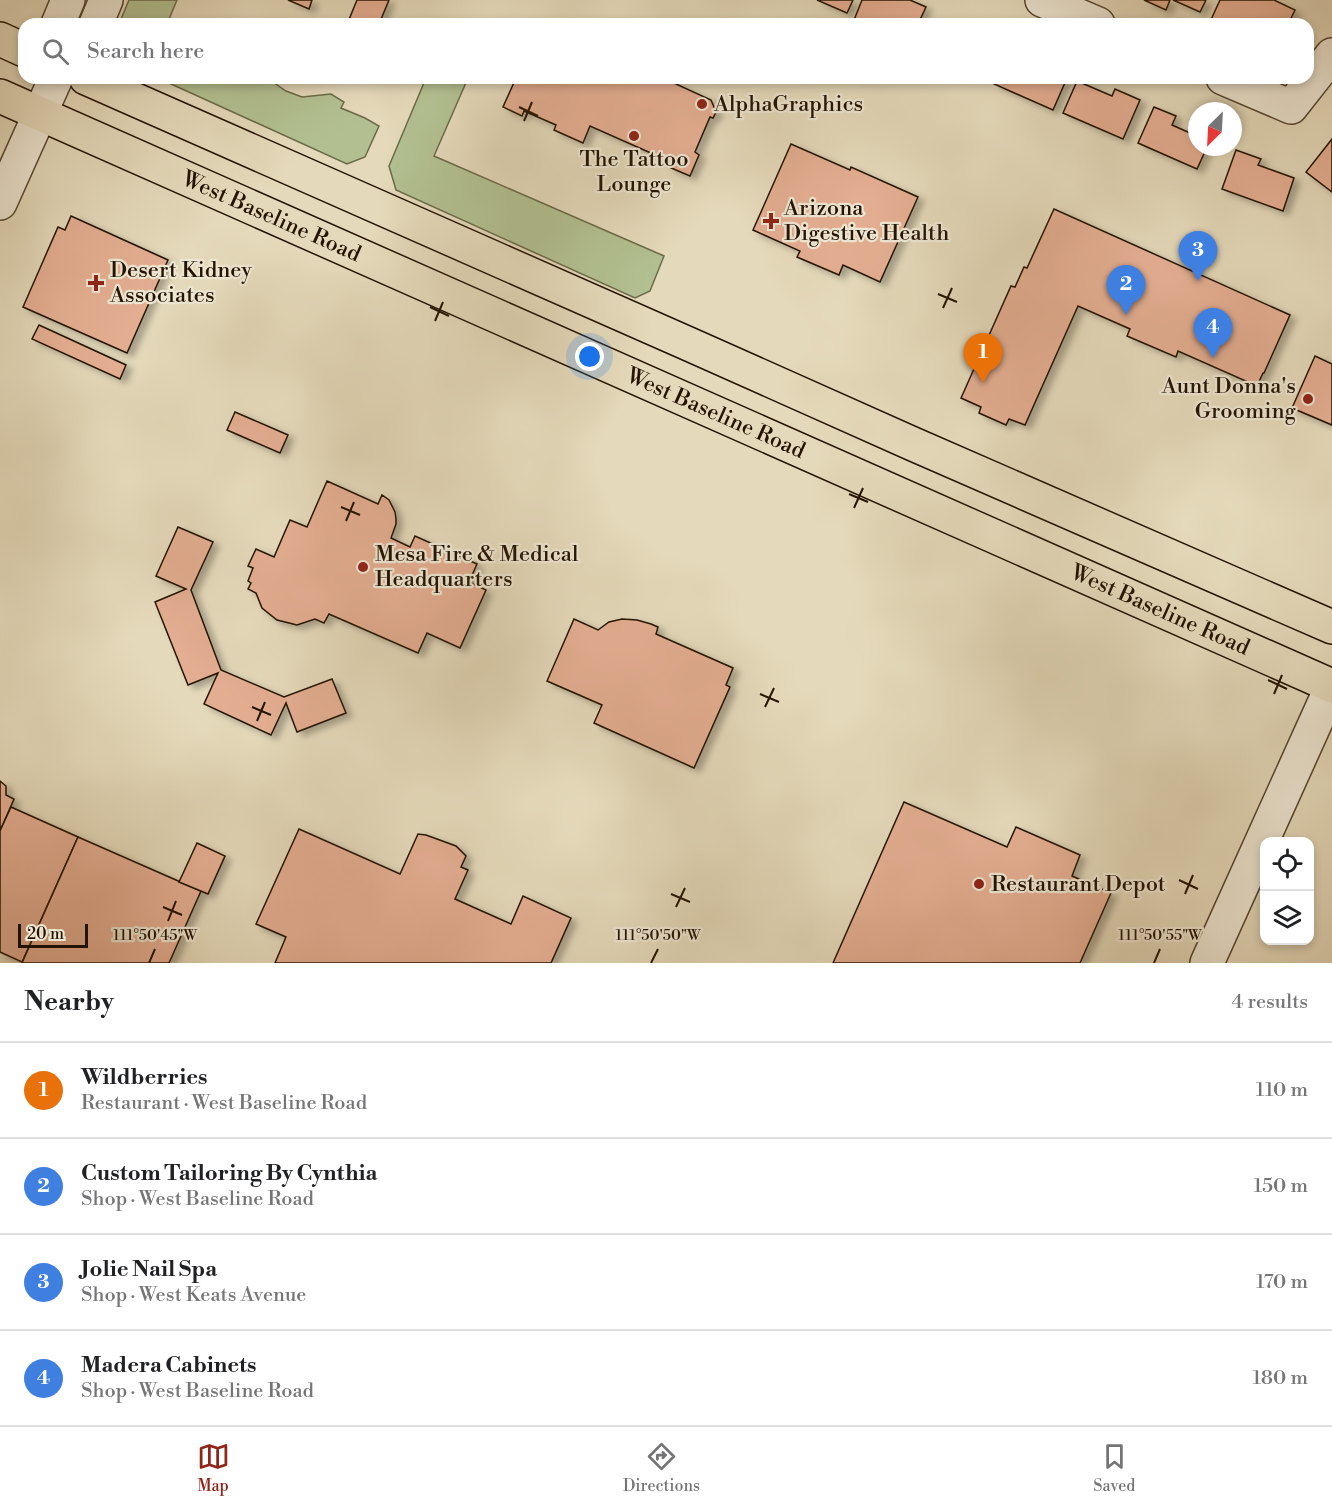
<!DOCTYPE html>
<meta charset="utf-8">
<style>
:root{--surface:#fff;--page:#f2f2f2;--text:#202124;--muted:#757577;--line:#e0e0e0;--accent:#8f2418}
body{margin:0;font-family:"Libre Bodoni",serif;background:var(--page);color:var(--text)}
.controls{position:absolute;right:18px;bottom:18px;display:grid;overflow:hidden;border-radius:12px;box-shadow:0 3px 9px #0003}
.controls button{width:54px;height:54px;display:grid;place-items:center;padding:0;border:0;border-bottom:2px solid var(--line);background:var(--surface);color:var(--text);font:30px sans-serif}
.compass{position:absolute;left:1188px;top:102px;width:54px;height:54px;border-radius:50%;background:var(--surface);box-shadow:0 3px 9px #0003;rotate:204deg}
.scale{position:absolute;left:18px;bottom:15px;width:70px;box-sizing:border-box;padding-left:6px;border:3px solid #241300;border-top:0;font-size:16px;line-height:21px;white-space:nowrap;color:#241300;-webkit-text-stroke:4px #ede6d2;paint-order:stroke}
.you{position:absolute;left:590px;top:357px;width:21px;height:21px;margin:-15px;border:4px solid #fff;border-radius:50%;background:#1a73e8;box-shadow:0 0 0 9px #1a73e833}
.badge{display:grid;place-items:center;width:39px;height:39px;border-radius:50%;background:var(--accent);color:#fff;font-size:20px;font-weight:700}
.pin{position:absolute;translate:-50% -50px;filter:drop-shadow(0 2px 3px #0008)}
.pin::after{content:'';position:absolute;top:32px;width:21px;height:18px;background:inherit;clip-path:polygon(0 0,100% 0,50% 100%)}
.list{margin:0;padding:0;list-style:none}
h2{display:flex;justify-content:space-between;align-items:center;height:78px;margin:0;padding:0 24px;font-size:26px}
h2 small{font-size:20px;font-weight:400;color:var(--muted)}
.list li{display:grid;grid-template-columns:39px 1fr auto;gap:18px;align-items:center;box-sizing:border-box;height:96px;padding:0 24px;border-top:2px solid var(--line)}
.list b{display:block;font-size:22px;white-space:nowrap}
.list p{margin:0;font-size:20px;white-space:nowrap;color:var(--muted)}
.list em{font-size:20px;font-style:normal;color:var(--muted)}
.icon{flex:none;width:33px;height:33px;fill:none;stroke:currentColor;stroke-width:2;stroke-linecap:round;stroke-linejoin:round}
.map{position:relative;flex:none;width:1332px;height:963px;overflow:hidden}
.search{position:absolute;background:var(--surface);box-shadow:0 3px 9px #0003;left:18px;right:18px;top:18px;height:66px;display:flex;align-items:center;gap:15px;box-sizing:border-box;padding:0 21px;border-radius:18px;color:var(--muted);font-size:22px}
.sheet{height:462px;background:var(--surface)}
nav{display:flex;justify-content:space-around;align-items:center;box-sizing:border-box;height:84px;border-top:2px solid var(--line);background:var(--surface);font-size:16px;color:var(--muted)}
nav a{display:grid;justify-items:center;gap:3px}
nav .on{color:var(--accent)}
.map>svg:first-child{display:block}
.green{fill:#b2c091;stroke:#6b6a48;stroke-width:1.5}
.building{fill:#e3ad91;stroke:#241300;stroke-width:1.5;filter:url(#shadow)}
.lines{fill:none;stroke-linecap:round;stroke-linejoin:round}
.minor-casing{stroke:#54442e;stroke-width:36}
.major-casing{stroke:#241300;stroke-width:36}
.minor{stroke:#ede6d2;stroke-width:33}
.major{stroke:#e4d9ba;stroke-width:33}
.ticks{fill:none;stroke:#241300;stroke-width:2}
.poi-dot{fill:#8f2418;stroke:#ede6d2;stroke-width:2}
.labels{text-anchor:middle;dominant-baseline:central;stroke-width:4.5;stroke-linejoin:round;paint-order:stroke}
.poi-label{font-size:22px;fill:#241300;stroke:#ede6d2;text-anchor:start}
.street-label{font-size:22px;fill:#241300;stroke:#ede6d2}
.ticks-label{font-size:15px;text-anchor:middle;fill:#241300;stroke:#ede6d2;stroke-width:4.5;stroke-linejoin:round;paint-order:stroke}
</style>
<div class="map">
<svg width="1332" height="963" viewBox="0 0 1332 963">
<defs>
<filter id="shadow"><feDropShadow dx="6" dy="4" stdDeviation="3" flood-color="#0004"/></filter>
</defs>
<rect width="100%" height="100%" fill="#e4d9ba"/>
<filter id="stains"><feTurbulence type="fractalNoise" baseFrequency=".00333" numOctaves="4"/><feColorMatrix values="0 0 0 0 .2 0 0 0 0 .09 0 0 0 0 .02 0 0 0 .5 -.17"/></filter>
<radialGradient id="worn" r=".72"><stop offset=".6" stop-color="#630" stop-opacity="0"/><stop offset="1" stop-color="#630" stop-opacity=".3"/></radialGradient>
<!-- green -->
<g class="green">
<polygon points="129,0 177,0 167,24 119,24"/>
<polygon points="158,78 267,78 286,91 302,97 331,94 344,102 341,108 365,118 379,126 365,157 347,164"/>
<polygon points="426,78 468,78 434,156 664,256 650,291 635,298 396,190 389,166"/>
</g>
<!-- building -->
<g class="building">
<polygon points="288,0 312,0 309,9"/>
<polygon points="357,0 389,0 379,24 352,24 348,22"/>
<polygon points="817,0 853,0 847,13"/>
<polygon points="862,0 910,0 926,7 918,24 863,24 854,20"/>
<polygon points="1144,0 1170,0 1166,10"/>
<polygon points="1173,0 1206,0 1200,12"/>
<polygon points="1220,0 1274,0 1295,10 1288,24 1209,24"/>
<polygon points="516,78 663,78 711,100 716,112 713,118 710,117 695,152 699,155 690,176 669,167 671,162 590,126 583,143 554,130 556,125 524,111 522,116 503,107"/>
<polygon points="997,78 1067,78 1053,110 994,84"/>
<polygon points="1077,81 1112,96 1115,89 1140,100 1123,139 1063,113"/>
<polygon points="1154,107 1176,116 1172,125 1197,136 1197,147 1207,147 1197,169 1138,143"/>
<polygon points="1332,139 1332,192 1306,172"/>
<polygon points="791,144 850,170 851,167 918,197 880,282 843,265 839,275 797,257 800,251 753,230"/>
<polygon points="1236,150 1261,159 1258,165 1294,178 1283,211 1222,189"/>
<polygon points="1054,209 1290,315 1264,373 1263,373 1257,386 1178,351 1176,357 1127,336 1130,329 1078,306 1025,425 1009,419 1006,425 979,413 981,407 961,398 1011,286 1015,287 1024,267 1027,268"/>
<polygon points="71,216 168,260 127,353 23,307 58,227 65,230"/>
<polygon points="39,325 126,365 120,379 32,339"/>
<polygon points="1315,356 1332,364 1332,425 1292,408"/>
<polygon points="235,412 288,435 280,453 227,430"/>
<polygon points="327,481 378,504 382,495 389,500 395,512 396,519 396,524 391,538 410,547 415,536 477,564 469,582 486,590 460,648 427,633 418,653 329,614 324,623 315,619 297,625 277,620 262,608 256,593 248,589 251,583 248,581 253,568 248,566 256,549 274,557 290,520 307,527"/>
<polygon points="178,527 213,542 191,590 221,670 284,697 332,679 346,713 297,732 286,703 271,735 204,704 218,673 188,685 155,602 186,589 156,576"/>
<polygon points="574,619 598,630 609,622 622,619 637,620 651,624 658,627 656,634 733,668 726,685 730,687 694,768 594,723 602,705 547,681"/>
<polygon points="0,781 6,786 6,795 14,799 0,831"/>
<polygon points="904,802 1007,847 1016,827 1080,855 1072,876 1111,893 1080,963 833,963"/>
<polygon points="11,807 78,837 22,962 0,952 0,831"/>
<polygon points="299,829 400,874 418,834 426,835 456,846 466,856 461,867 468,870 455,899 511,924 523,896 571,918 551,963 275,963 286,937 256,924"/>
<polygon points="78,837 201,891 169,963 22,963"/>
<polygon points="197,843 225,856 208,894 179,882"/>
</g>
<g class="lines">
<defs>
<g id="minor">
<polyline points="1042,0 1098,24"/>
<polyline points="58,24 68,0"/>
<polyline points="96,24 106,0"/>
<polyline points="1223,78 1291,107 1332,55"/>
<polyline points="0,203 56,78"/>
<polyline points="1207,963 1332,686"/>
</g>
<g id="major">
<polyline points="0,39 24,50"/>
<polyline points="86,78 691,345 913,444 1332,627"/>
<path id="s1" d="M0,96l1332,590"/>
</g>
</defs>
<!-- minor casing -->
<use href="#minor" class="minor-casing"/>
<!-- major casing -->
<use href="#major" class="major-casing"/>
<!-- minor -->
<use href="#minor" class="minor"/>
<!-- major -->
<use href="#major" class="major"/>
</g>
<!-- ticks -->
<path class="ticks" d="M519,107l19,9M524,121l8,-19M938,294l19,8M430,307l19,9M943,308l9,-20M435,321l8,-19M849,494l19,8M341,507l19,8M854,508l9,-20M346,521l8,-19M1268,680l19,9M760,694l19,8M1274,694l8,-19M252,707l19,8M765,707l9,-19M257,721l8,-19M1179,880l19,9M671,894l19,8M1185,894l8,-19M163,907l19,8M676,907l9,-19M168,921l8,-20M149,963l6,-14M651,963l7,-14M1154,963l6,-14"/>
<!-- markers -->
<g class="poi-dot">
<circle cx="702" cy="104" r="6"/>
<circle cx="634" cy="136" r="6"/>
<path d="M768 212h6v6h6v6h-6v6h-6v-6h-6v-6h6z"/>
<path d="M93 274h6v6h6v6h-6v6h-6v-6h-6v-6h6z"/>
<circle cx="1308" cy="399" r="6"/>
<circle cx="363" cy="567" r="6"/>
<circle cx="979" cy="884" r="6"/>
</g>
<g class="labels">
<!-- poi labels -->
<g class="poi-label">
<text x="714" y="104">AlphaGraphics</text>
<text x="634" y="159" text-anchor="middle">The Tattoo<tspan x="634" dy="25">Lounge</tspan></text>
<text x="784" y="208">Arizona<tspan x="784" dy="25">Digestive Health</tspan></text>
<text x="110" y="270">Desert Kidney<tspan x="110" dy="25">Associates</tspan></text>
<text x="1296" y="386" text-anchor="end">Aunt Donna's<tspan x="1296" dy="25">Grooming</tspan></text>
<text x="375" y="554">Mesa Fire &amp; Medical<tspan x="375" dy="25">Headquarters</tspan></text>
<text x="991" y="884">Restaurant Depot</text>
</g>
<!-- street labels -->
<g class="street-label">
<text stroke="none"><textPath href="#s1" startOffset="297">West Baseline Road</textPath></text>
<text stroke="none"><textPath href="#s1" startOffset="783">West Baseline Road</textPath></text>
<text stroke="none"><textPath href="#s1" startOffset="1269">West Baseline Road</textPath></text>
</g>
</g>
<g class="ticks-label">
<text x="155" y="940">111°50'45"W</text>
<text x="658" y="940">111°50'50"W</text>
<text x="1160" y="940">111°50'55"W</text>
</g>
<rect width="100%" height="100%" filter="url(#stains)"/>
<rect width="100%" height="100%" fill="url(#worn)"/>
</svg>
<div class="controls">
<button><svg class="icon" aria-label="locate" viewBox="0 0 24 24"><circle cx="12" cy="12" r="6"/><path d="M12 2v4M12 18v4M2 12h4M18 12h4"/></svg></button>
<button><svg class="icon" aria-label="layers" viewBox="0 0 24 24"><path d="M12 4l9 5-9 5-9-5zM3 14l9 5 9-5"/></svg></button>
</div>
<svg class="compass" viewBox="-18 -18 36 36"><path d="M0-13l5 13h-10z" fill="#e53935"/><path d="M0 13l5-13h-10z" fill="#757577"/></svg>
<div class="scale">20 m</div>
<div class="you"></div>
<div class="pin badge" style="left:983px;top:383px;background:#e8710a">1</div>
<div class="pin badge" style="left:1126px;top:315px;background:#3f7fe0">2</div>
<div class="pin badge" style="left:1198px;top:281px;background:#3f7fe0">3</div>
<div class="pin badge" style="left:1213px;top:358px;background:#3f7fe0">4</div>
<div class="search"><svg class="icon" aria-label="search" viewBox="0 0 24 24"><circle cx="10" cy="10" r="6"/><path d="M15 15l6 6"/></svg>Search here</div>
</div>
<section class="sheet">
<h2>Nearby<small>4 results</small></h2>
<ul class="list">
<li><span class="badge" style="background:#e8710a">1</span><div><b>Wildberries</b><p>Restaurant · West Baseline Road</p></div><em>110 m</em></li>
<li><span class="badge" style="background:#3f7fe0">2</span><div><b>Custom Tailoring By Cynthia</b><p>Shop · West Baseline Road</p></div><em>150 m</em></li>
<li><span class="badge" style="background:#3f7fe0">3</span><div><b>Jolie Nail Spa</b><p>Shop · West Keats Avenue</p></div><em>170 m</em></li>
<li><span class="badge" style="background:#3f7fe0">4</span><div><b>Madera Cabinets</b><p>Shop · West Baseline Road</p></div><em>180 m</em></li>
</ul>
</section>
<nav>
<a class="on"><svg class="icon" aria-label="map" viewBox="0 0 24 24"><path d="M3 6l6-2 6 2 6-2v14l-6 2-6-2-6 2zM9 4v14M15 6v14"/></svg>Map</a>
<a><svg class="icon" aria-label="directions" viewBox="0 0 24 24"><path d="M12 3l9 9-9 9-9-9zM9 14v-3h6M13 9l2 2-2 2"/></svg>Directions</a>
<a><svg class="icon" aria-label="saved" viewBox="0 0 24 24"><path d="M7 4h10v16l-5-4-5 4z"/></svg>Saved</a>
</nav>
